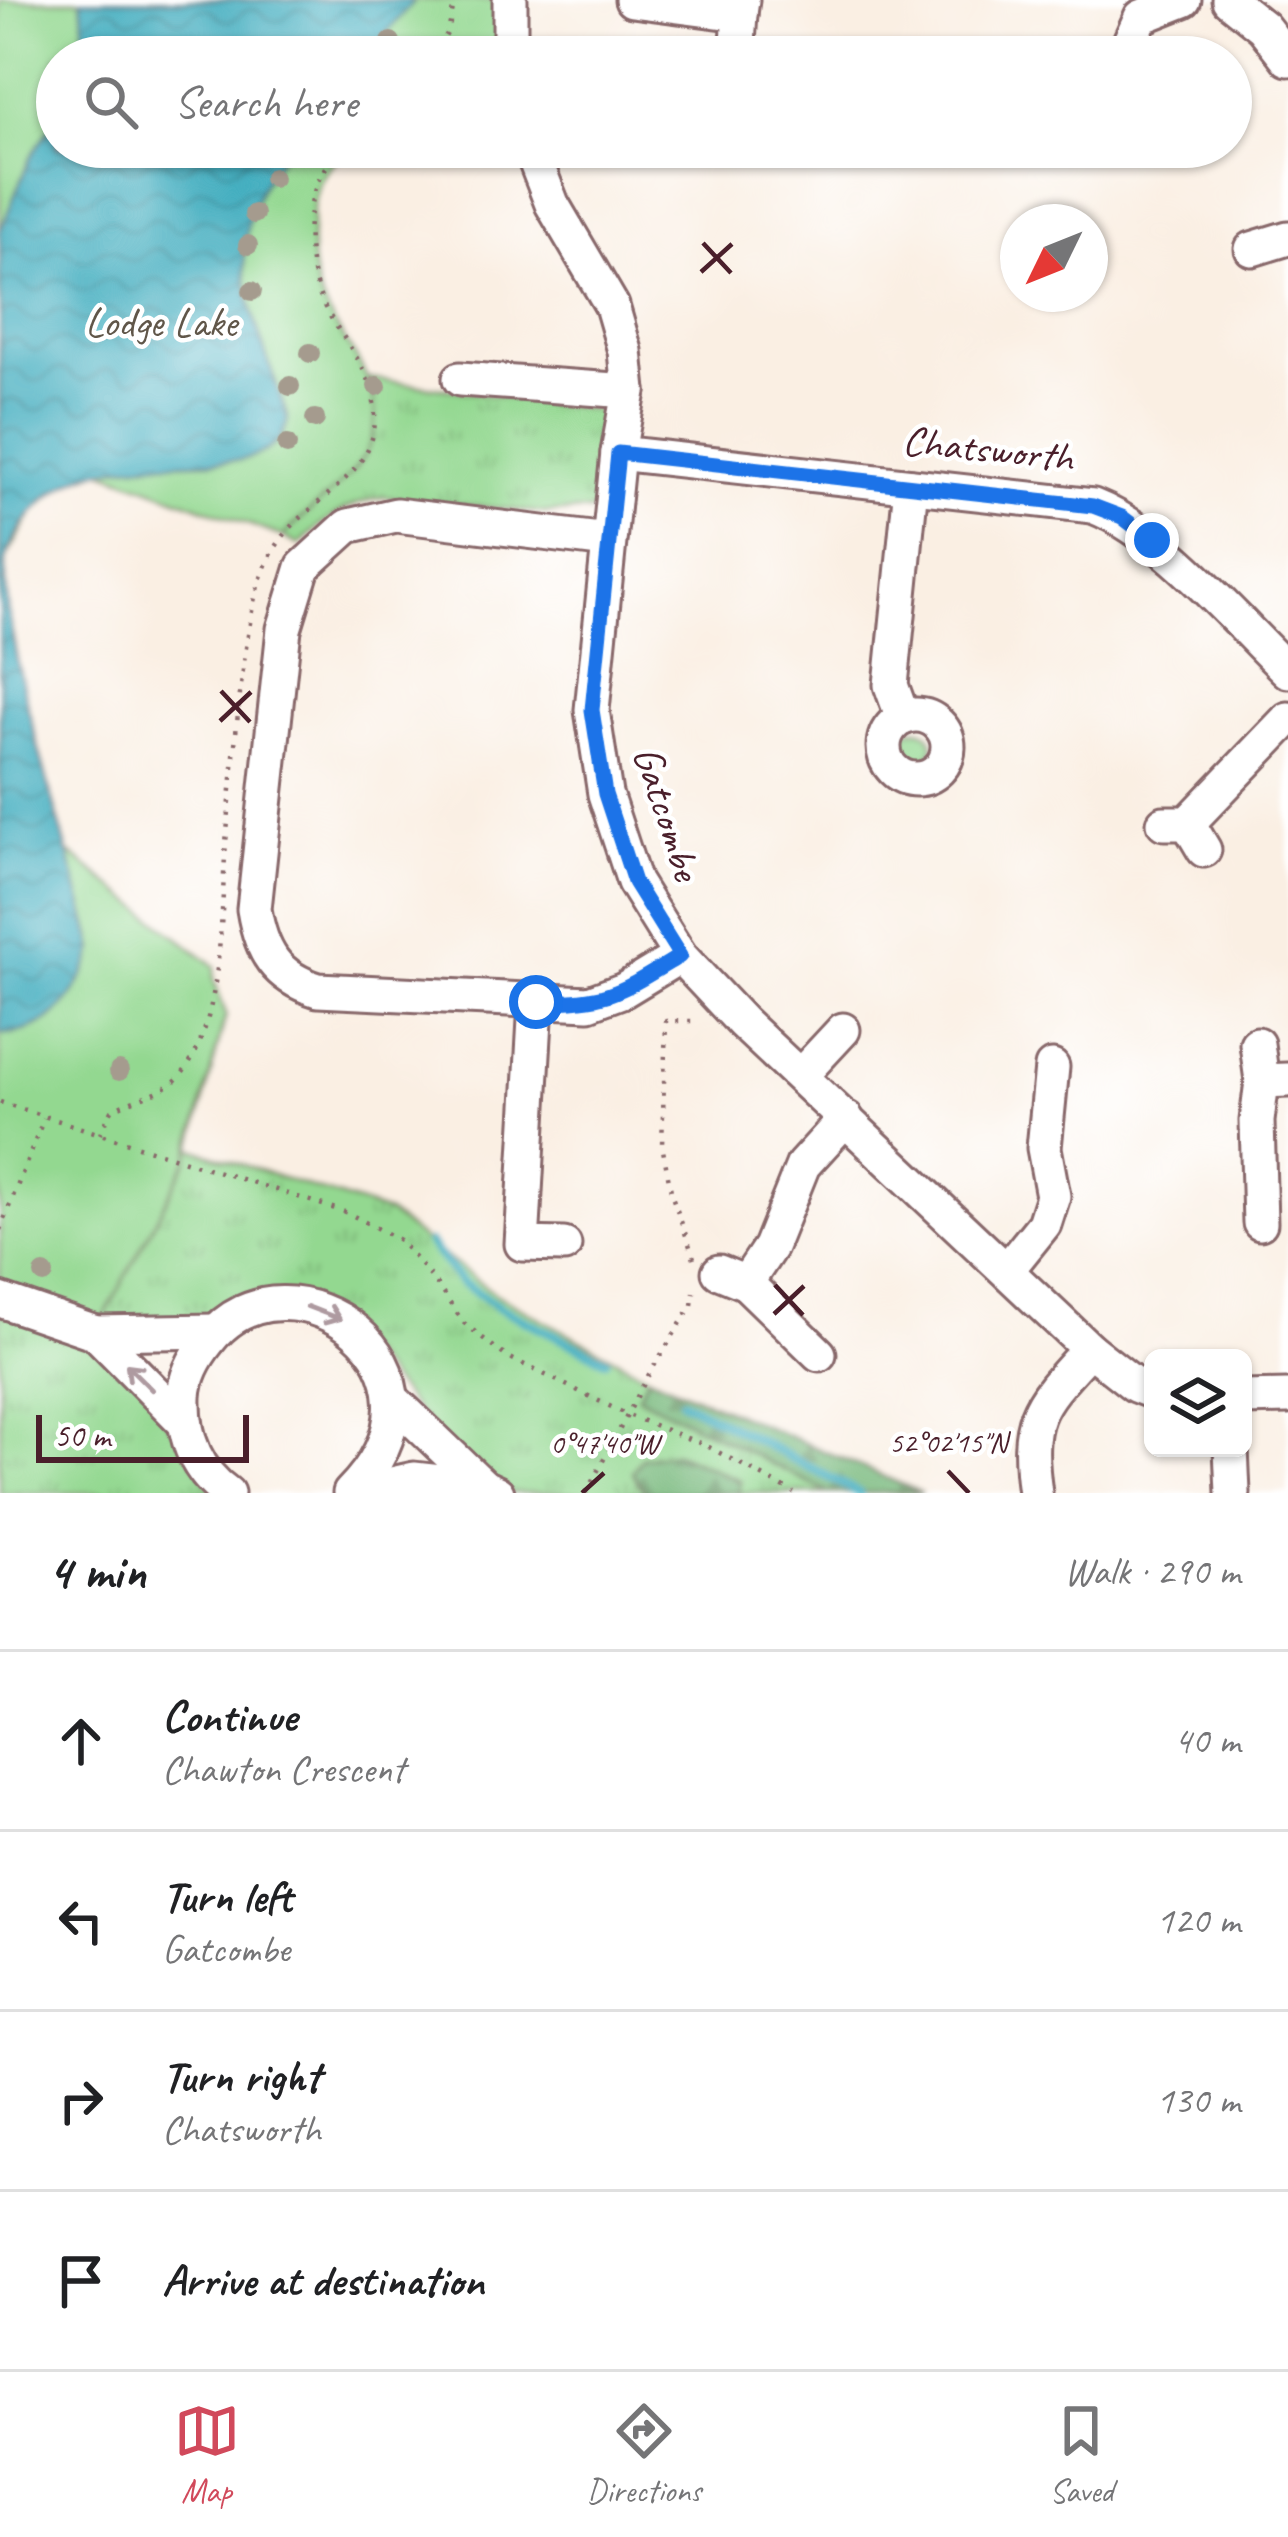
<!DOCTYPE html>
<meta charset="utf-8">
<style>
:root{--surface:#fff;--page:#f6f6f6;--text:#202124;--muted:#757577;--line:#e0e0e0;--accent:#d1495b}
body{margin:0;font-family:Caveat,sans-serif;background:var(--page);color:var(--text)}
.controls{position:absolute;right:36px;bottom:36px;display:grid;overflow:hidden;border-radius:18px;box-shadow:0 3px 9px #0004}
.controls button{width:108px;height:108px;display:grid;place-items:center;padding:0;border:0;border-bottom:3px solid var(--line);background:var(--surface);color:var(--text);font:60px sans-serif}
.compass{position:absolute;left:1000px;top:204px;width:108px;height:108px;border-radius:50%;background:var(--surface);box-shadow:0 3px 9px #0004;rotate:227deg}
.scale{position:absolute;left:36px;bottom:30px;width:213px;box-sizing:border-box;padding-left:12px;border:6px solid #4a1f2b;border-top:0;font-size:33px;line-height:42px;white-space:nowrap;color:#4a1f2b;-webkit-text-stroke:9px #fff;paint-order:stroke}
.stop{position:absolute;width:36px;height:36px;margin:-27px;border:9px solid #1a73e8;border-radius:50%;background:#fff}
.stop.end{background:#1a73e8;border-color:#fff;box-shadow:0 3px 12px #0008}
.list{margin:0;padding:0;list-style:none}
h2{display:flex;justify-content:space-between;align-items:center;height:156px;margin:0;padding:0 48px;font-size:51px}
h2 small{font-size:39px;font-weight:400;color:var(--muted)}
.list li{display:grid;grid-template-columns:78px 1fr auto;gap:36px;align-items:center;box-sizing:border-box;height:180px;padding:0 48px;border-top:3px solid var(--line)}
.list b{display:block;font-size:45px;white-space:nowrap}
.list p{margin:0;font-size:39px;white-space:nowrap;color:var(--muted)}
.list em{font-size:39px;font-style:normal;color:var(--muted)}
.icon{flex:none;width:66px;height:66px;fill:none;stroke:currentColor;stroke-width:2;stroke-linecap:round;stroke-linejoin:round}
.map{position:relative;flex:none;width:1288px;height:1493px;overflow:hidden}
.search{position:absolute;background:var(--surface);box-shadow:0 3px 9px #0004;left:36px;right:36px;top:36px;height:132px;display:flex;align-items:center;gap:30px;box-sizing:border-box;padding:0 42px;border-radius:66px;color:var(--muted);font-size:45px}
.sheet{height:876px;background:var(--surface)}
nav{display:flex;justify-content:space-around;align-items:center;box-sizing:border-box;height:168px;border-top:3px solid var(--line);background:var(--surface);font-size:33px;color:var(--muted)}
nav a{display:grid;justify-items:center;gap:6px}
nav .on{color:var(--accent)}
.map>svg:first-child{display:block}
.grass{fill:url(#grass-tufts);stroke:#6e7c5e;stroke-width:3}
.forest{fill:url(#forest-firs);stroke:#606c52;stroke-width:3}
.green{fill:#93d890;stroke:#6e7c5e;stroke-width:3}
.water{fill:url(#water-waves);stroke:#446574;stroke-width:3}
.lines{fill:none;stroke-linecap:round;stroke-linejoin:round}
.stream{stroke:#3eabbd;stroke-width:9}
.minor-casing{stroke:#88686b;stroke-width:39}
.path{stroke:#88686b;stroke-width:4.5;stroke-dasharray:3 9;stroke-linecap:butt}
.minor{stroke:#fff;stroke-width:33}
.tree{fill:#a59b8e}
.oneway{stroke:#ae9aa0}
.route{stroke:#1a73e8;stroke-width:15}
.ticks{fill:none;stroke:#4a1f2b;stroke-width:4.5}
.labels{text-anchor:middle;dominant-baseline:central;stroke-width:9;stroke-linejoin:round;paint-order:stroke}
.park-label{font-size:42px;fill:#605649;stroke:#fff}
.street-label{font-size:42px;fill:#4a1f2b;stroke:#fff}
.ticks-label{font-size:30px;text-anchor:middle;fill:#4a1f2b;stroke:#fff;stroke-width:9;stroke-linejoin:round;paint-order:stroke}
</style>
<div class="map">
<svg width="1288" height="1493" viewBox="0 0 1288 1493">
<defs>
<pattern id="grass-tufts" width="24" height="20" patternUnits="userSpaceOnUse" patternTransform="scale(3)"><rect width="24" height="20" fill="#93d890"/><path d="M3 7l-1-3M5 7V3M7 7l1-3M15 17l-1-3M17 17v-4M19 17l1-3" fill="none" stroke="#80b97c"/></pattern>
<pattern id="forest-firs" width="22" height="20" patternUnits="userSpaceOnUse" patternTransform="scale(3)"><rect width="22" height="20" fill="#76b87a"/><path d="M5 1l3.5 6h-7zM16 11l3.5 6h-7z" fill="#639564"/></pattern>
<pattern id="water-waves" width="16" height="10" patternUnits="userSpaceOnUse" patternTransform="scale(3)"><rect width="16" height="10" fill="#3eabbd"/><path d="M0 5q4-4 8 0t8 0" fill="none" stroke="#368b9a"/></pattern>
</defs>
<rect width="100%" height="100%" fill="#fff"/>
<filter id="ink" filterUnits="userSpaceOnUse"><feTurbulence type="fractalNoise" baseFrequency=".00833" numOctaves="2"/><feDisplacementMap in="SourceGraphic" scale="24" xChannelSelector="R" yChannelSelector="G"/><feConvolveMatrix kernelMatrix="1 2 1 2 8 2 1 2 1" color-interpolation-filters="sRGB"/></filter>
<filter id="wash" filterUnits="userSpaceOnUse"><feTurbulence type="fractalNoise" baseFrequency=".004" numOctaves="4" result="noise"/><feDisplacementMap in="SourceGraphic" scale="48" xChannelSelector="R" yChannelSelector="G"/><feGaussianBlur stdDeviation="2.7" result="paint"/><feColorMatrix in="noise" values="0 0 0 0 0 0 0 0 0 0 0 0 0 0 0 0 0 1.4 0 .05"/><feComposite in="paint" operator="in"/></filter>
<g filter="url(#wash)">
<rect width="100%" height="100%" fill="#faefe3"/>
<!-- grass -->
<g class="grass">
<path d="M368,378l235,33 -11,100 -48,2 -160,-16c-35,6 -60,23 -85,48l-16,-8 31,-32 59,-108z"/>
<circle cx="916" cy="746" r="17"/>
<polygon points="213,984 226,1014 192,1148 388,1213 495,1294 648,1376 639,1396 829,1493 739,1493 740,1480 675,1453 642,1458 632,1472 645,1493 350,1493 481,1486 334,1315 97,1334 136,1374 214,1493 0,1493 0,1144"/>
</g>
<!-- forest -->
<g class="forest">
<polygon points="648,1376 913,1489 921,1493 829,1493 638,1396"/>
<polygon points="675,1453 740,1481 739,1493 645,1493 632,1472 642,1458"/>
</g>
<!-- green -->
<path class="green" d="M0,0h507l-14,57h-436v90h293c-28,22 -38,43 -38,79 -1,21 -1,44 6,64 18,53 74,90 52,153 -14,39 -61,63 -87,94l-182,-67 -37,14 -31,28 -27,47 -5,56 8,56 53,176 153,119 -1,14 12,34 -38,145 -92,174 -96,-33z"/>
<!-- water -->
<g class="water">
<polygon points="81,0 412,0 413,2 366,57 87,57"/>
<path d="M57,117v30h232c-81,95 -33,169 -1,273 -7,26 -22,33 -47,40 -37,3 -115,1 -146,12 -40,13 -76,46 -89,87 -6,91 66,293 88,390 -14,45 -42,85 -94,85v-803l31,-75z"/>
</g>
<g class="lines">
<!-- stream -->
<g class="stream">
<polyline points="429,1243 461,1282 500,1308 606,1360"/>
<polyline points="682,1401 859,1493"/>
</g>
</g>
</g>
<g filter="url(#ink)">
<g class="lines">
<defs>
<g id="minor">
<polyline points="632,0 740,14 742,0"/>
<polyline points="1229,0 1263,27 1288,59"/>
<polyline points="510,57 510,0"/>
<polyline points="737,57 740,14"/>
<polyline points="1123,57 1141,17 1184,0"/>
<polyline points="530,147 552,204 612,306 625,351 629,391 618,453 592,710 605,794 634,882 680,956 742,1022 1089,1349 1135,1385 1153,1392"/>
<polyline points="1252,249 1288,238"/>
<polyline points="460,379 629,391"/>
<path d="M618,453l475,53c70,27 140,112 195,165"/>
<path d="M608,541l-212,-26 -48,11 -45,41 -19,62 -30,280c7,43 22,68 64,81l271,13 35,-13 56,-34"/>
<circle cx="916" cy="747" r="32"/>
<polyline points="903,718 891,685 911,486"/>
<polyline points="1164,823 1188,823 1288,719"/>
<polyline points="1188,823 1204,850"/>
<polyline points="536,1002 522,1244 564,1245"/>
<polyline points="1257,1044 1262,1081 1288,1080"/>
<polyline points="802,1074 843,1030"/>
<polyline points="1260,1223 1257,1121 1262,1081"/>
<polyline points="1007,1270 1044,1224 1053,1196 1044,1148 1052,1067"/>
<polyline points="719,1272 746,1283 770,1247 803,1165 846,1118"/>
<polyline points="746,1283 819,1354"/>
<polyline points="0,1300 96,1333 216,1331"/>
<polyline points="96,1333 183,1421"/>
<polyline points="1243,1398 1288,1397"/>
<polyline points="392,1399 484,1487 497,1493"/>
<polyline points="1231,1448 1233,1493"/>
<path d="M227,1493c-32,-23 -44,-57 -43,-96 1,-22 12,-41 25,-57 79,-101 265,27 141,153"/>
<polyline points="351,1493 414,1479 484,1487"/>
<path d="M1035,1493c-11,-79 4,-89 54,-144"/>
</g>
</defs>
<!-- minor casing -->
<use href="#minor" class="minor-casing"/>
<!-- path -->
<g class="path">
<polyline points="433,57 448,32 455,0"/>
<polyline points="0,1102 348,1213 399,1240 431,1277 464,1323 504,1355 628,1415 707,1446 794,1493"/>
<path d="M100,1134l12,-24c21,-13 47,-14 65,-31 49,-47 43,-183 50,-247 7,-70 11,-140 23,-209 5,-32 13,-59 32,-85 29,-39 92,-63 93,-119 1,-43 -26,-71 -47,-106 -22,-37 -30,-114 1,-149 5,-6 15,-12 21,-17"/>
<polyline points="0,1230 44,1118"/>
<polyline points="694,1258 672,1196 662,1145 666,1021 700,1021"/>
<polyline points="586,1493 648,1376 692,1305 694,1292"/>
</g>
<!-- minor -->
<use href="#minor" class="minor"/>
</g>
<!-- trees -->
<g class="tree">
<circle cx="391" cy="42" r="10"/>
<circle cx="273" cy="178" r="10"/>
<circle cx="254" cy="214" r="10"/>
<circle cx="248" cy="245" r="10"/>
<circle cx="252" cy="291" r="10"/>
<circle cx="310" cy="353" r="10"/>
<circle cx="290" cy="386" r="10"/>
<circle cx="377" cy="386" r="10"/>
<circle cx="315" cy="419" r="10"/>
<circle cx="287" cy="445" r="10"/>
<circle cx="119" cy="1071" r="10"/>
<circle cx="44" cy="1274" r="10"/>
</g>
<!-- one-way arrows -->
<defs><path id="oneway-shaft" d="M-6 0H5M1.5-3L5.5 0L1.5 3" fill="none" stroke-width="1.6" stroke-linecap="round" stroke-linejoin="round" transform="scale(3)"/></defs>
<g class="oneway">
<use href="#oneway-shaft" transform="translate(324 1313) rotate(21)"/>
<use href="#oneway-shaft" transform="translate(139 1377) rotate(-135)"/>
</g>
</g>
<g class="lines" filter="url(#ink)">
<!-- route -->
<path class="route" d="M536,1002c72,1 83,-9 144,-46l-46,-74 -29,-88 -13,-84 26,-257 475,53 29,11 30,23"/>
</g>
<!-- ticks -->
<path class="ticks" d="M703,243l28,30M701,272l31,-28M221,691l29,31M220,721l31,-29M775,1285l28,30M774,1314l30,-28M948,1471l21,22M582,1493l22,-20"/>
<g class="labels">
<!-- park labels -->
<g class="park-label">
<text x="161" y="322">Lodge Lake</text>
</g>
<!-- street labels -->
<g class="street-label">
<text transform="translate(988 449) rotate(6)">Chatsworth</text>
<text transform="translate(667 813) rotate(72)">Gatcombe</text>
</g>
</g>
<g class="ticks-label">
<text x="948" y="1452">52°02'15"N</text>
<text x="604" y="1453">0°47'40"W</text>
</g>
</svg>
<div class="controls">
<button><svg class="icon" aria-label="layers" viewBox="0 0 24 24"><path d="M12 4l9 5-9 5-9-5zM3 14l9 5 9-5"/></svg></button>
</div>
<svg class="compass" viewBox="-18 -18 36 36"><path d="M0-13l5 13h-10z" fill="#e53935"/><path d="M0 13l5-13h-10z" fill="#757577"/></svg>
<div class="scale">50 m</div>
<div class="stop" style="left:536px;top:1002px"></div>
<div class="stop end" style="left:1152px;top:540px"></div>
<div class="search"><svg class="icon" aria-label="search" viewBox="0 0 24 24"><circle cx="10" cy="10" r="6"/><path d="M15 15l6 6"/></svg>Search here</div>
</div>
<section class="sheet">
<h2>4 min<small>Walk · 290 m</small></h2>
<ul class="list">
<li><svg class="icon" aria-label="ahead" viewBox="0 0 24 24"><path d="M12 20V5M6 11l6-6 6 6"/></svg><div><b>Continue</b><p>Chawton Crescent</p></div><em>40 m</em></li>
<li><svg class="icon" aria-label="left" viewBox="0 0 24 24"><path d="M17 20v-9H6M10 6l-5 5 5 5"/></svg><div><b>Turn left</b><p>Gatcombe</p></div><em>120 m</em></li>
<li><svg class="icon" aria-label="right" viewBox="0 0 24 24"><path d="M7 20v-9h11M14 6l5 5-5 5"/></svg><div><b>Turn right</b><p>Chatsworth</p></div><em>130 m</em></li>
<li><svg class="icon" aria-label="arrive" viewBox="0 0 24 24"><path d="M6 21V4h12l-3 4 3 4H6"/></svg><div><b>Arrive at destination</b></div></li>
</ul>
</section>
<nav>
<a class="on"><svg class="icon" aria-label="map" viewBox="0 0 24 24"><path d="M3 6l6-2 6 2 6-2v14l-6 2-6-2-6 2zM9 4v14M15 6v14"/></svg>Map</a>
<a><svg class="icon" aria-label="directions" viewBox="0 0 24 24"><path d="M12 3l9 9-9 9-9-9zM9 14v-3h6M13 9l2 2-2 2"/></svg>Directions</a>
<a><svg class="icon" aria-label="saved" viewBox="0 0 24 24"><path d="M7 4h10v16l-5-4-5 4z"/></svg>Saved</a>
</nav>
